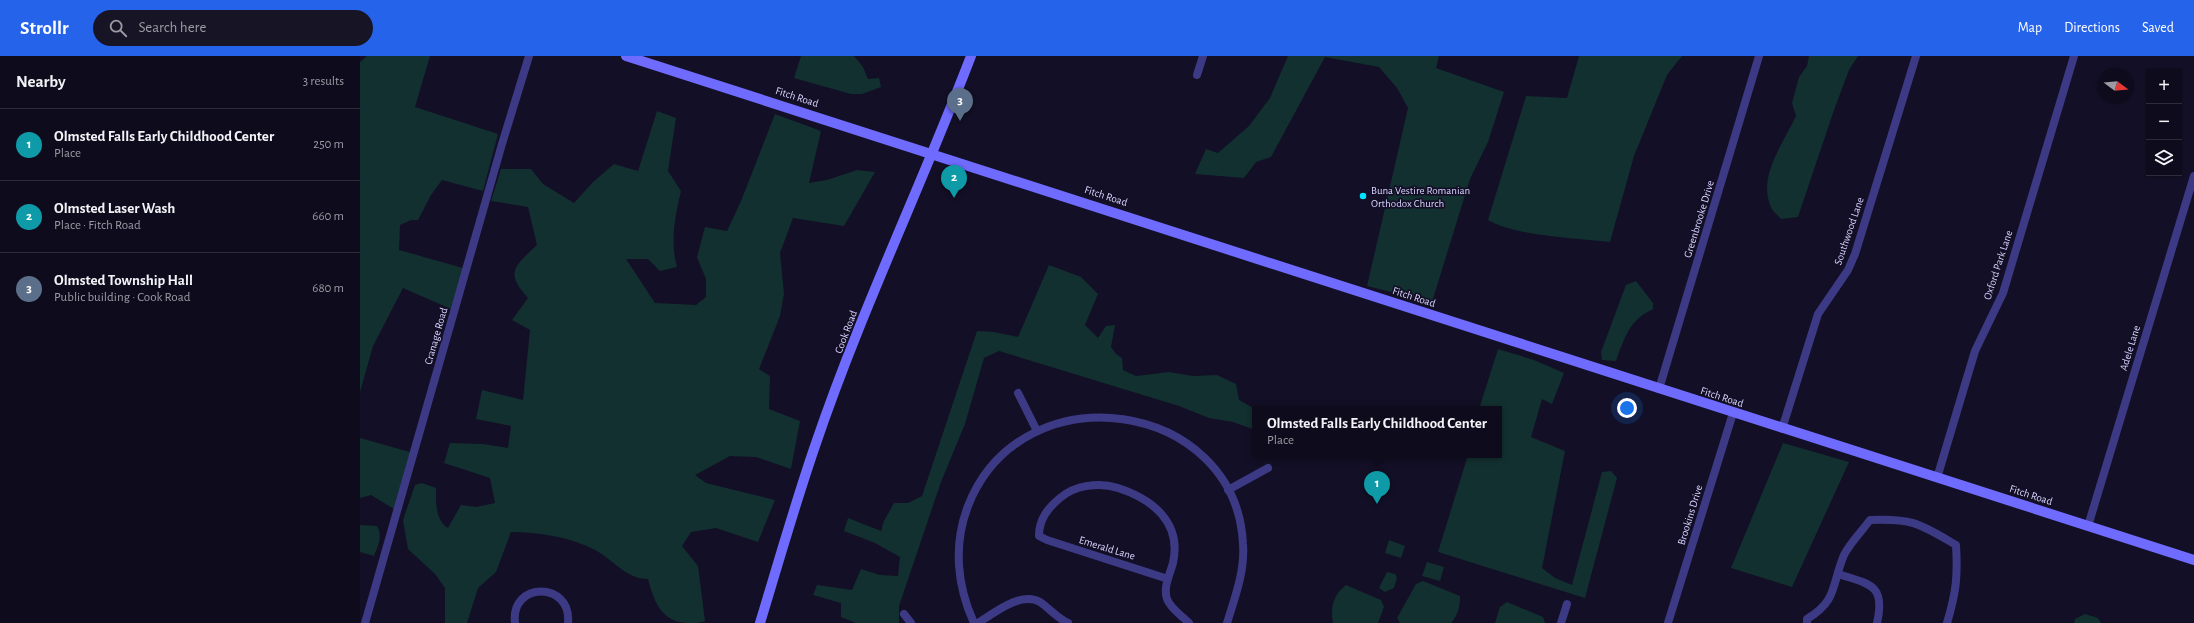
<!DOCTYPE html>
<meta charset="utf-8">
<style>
:root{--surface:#0e0b1c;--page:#171425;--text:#f1f3f6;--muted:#9b9ba3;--line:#2e2b3b;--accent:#2563eb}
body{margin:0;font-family:"Alegreya Sans",sans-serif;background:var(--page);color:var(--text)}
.controls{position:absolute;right:12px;top:12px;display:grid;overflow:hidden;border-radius:0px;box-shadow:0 1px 3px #0004}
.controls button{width:36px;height:36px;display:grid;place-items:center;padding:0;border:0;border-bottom:1px solid var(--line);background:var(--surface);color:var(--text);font:20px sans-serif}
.compass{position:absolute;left:1738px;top:12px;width:36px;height:36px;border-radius:50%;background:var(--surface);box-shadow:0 1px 3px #0004;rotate:106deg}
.you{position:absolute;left:1267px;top:352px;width:14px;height:14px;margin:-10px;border:3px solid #fff;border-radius:50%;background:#1a73e8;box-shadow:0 0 0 6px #1a73e833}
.badge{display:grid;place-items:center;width:26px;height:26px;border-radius:50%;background:var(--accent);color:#fff;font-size:13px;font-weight:700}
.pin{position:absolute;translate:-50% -33px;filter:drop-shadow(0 1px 2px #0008)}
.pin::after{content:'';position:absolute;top:21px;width:14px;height:12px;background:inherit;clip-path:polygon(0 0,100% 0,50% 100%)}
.popup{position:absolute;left:892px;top:350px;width:250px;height:52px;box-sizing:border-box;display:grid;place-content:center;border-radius:0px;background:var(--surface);filter:drop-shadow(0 1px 3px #0005);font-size:13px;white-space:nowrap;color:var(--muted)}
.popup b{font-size:15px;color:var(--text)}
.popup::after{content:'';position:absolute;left:50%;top:100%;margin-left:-8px;border:8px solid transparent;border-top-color:var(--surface)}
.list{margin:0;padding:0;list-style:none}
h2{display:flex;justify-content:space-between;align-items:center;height:52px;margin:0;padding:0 16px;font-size:17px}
h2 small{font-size:13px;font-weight:400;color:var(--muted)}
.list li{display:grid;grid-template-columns:26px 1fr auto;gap:12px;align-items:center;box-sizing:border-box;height:72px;padding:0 16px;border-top:1px solid var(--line)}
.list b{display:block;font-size:15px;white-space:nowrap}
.list p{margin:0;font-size:13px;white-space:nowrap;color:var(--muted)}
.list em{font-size:13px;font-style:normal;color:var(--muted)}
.icon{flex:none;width:22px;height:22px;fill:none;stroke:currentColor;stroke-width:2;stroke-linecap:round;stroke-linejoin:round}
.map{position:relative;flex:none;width:1834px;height:567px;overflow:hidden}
header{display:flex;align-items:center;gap:24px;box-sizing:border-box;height:56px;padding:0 20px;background:var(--accent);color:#fff}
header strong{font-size:19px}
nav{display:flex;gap:22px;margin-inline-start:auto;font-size:14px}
.search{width:280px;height:36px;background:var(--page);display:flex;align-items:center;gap:10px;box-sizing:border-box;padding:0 14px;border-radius:22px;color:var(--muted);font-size:15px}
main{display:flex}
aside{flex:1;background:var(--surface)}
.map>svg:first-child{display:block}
.green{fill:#12302f}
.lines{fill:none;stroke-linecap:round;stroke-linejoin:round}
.street{stroke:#3d3a85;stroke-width:8}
.secondary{stroke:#6f6bff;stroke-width:10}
.poi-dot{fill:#00e5ff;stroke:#130f26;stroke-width:1.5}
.labels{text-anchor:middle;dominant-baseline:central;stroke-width:3.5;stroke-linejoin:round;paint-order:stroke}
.street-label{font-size:11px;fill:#d9d4ff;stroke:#130f26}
.poi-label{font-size:11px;fill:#d9d4ff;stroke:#130f26;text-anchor:start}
</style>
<header>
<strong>Strollr</strong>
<div class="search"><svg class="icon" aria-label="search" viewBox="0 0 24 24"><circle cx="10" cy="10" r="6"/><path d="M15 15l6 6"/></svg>Search here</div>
<nav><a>Map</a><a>Directions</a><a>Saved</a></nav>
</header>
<main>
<aside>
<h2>Nearby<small>3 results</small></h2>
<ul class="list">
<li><span class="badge" style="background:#0f9aa8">1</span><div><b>Olmsted Falls Early Childhood Center</b><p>Place</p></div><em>250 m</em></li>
<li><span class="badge" style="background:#0f9aa8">2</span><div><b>Olmsted Laser Wash</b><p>Place · Fitch Road</p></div><em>660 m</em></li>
<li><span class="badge" style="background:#5c6f8a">3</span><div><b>Olmsted Township Hall</b><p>Public building · Cook Road</p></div><em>680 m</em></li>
</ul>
</aside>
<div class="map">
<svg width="1834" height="567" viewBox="0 0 1834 567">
<rect width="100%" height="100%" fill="#130f26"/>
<!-- green -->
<g class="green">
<polygon points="7,0 70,0 55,51 138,78 123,135 82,124 71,139 58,164 51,164 40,169 39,194 103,212 91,253 43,232 13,290 0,336 0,6"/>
<polygon points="441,0 494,0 503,11 508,23 519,22 521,31 502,38 491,38 434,22"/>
<polygon points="928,0 1079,0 1076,12 1144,36 1128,86 1110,123 1072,246 1007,230 1048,52 1037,32 1019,11 965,1 911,101 896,106 884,122 835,118 846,93 858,97 889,70 910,42"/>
<path d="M1219,0h103l-15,19 -33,81 -24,86c-32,-4 -96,-6 -122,-22l38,-124 41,2z"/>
<path d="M1449,0h49l-9,14 -15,40 -36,107 -17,2c-3,-4 -9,-8 -10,-12 -14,-30 13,-65 25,-91l-4,-13 7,-26 8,-11z"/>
<path d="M297,55l19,7 -8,53 13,20c-6,25 -11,51 -4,76l-17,4 -12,-12h-22l29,44 41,2 10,-8v-18l-9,-22 8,-30 22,4 14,-30 34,-87 46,17 -12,52 18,-3 30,-10 18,2 -31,54 -51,-8 -13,35 4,41 -4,22 -21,53 11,7 -1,33 31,12 -9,48 -35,-12 -26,-1 -35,19 11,8 69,17 -17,42 -42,-14 -25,4 -9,14 16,20 7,55c-5,2 -10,2 -16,2 -27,0 -35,-21 -41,-44 -22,0 -34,-19 -53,-29 -24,-13 -57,-18 -84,-18l-15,40 -18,16 -11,35h-22v-35l-10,-14 -27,-25 -5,-29 12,-35 7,-2 14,5c0,14 -1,32 12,40l13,-23 15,2 19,-4 -5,-25 -46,-15 6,-20 33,1 25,4 3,-22 -35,-7 6,-29 41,10 7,-70 -18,-10 16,-22c-24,-26 -13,-32 9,-53l-9,-38 -37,-6 10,-32h30l12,15 31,19 19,-21 21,-18 24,7z"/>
<polygon points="689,209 721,221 738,238 725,269 738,282 746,270 755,269 751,291 756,298 762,302 763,314 776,320 809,316 833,320 857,319 876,328 879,344 895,353 895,374 873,366 849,362 819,350 639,295 624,302 605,368 581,426 539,550 539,567 496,567 481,561 481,547 453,539 457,529 492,534 501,513 520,519 538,520 540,501 515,487 484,475 488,462 521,475 524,465 534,447 548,447 562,440 617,275 634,276 658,281"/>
<path d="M1276,225l17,22v6c-24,11 -28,28 -37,52l-14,-1 -1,-8 25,-67z"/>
<polygon points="1138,293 1174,304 1204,317 1192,348 1182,343 1171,381 1205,395 1182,512 1195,522 1212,529 1242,416 1251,415 1257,422 1225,542 1078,496 1108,399 1139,399 1139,353 1119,353"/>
<polygon points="0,382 50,396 34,453 11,439 0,442"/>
<polygon points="1423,387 1489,406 1432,531 1371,512"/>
<path d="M0,469l17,1c6,10 1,20 -3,30l-14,-4z"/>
<polygon points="1029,484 1045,490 1041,502 1025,497"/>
<polygon points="1067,506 1084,511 1080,525 1062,520"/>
<polygon points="1027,516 1035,518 1037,522 1034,532 1025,536 1019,532"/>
<path d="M1063,525l37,15c0,11 -2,19 -9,27h-51l-3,-5 19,-34z"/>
<path d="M986,529l35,15 3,7 -6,16h-45c-3,-15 0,-28 13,-38z"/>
<polygon points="1147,546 1183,561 1185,567 1135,567 1140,551"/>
<polygon points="1725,558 1738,562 1741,567 1714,567 1715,563"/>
</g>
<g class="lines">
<!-- street -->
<g class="street">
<polyline points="837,19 843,0"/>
<polyline points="1299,333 1399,0"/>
<polyline points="658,337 677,375"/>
<polyline points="1422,373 1458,258 1488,214 1495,198 1556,0"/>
<polyline points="1577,422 1615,295 1643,237 1714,0"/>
<polyline points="868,434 908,412"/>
<polyline points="1728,470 1834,120"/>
<path d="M1478,518c31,10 48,10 39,49"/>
<path d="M808,523l-121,-39 -8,-4c0,-17 9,-28 21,-38 15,-13 39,-16 58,-10 34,11 64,34 55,75 -3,11 -10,24 -6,36 3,9 15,17 22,24"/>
<polyline points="544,558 551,567"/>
<polyline points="5,567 142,88 169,0"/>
<path d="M155,567c-5,-42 57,-42 53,0"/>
<path d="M614,567c-17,-37 -21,-78 -6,-117 54,-138 268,-106 275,38 2,27 -8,53 -16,79"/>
<path d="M618,567c16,-10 43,-32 62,-21 10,7 17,16 28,21"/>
<polyline points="1201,567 1207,548"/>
<polyline points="1308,567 1373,357"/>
<path d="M1447,567v-4c31,-19 24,-33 37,-64 6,-12 18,-24 26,-35 43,-2 50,4 86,25 2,32 0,48 -9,78"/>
</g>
<!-- secondary -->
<g class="secondary">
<path d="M266,0c524,165 1045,338 1568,504"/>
<path d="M400,567c18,-59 35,-119 55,-177 45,-133 106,-259 156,-390"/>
</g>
</g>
<!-- markers -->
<circle class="poi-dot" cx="1003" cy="140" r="4"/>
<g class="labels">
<!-- street labels -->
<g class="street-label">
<text transform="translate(437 41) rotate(18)">Fitch Road</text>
<text transform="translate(746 140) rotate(18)">Fitch Road</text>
<text transform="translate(1339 163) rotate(-73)">Greenbrooke Drive</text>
<text transform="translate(1489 175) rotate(-71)">Southwood Lane</text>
<text transform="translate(1638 209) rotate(-72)">Oxford Park Lane</text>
<text transform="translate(1054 241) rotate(18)">Fitch Road</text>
<text transform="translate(486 276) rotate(-69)">Cook Road</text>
<text transform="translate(76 280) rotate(-74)">Cranage Road</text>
<text transform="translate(1770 292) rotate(-73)">Adele Lane</text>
<text transform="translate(1362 341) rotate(18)">Fitch Road</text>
<text transform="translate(1671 439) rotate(18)">Fitch Road</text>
<text transform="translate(1330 459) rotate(-73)">Brookins Drive</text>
<text transform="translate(747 492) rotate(17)">Emerald Lane</text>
</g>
<!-- poi labels -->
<g class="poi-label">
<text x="1011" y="134">Buna Vestire Romanian<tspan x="1011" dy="13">Orthodox Church</tspan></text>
</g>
</g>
</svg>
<div class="controls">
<button>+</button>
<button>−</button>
<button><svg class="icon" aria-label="layers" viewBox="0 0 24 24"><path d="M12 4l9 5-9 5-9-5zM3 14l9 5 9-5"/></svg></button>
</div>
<svg class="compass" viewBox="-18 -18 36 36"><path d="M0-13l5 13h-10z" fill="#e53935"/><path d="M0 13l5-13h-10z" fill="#9b9ba3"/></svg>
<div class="you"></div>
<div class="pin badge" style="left:1017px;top:448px;background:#0f9aa8">1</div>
<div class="popup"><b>Olmsted Falls Early Childhood Center</b>Place</div>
<div class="pin badge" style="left:594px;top:142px;background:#0f9aa8">2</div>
<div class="pin badge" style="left:600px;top:65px;background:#5c6f8a">3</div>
</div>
</main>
